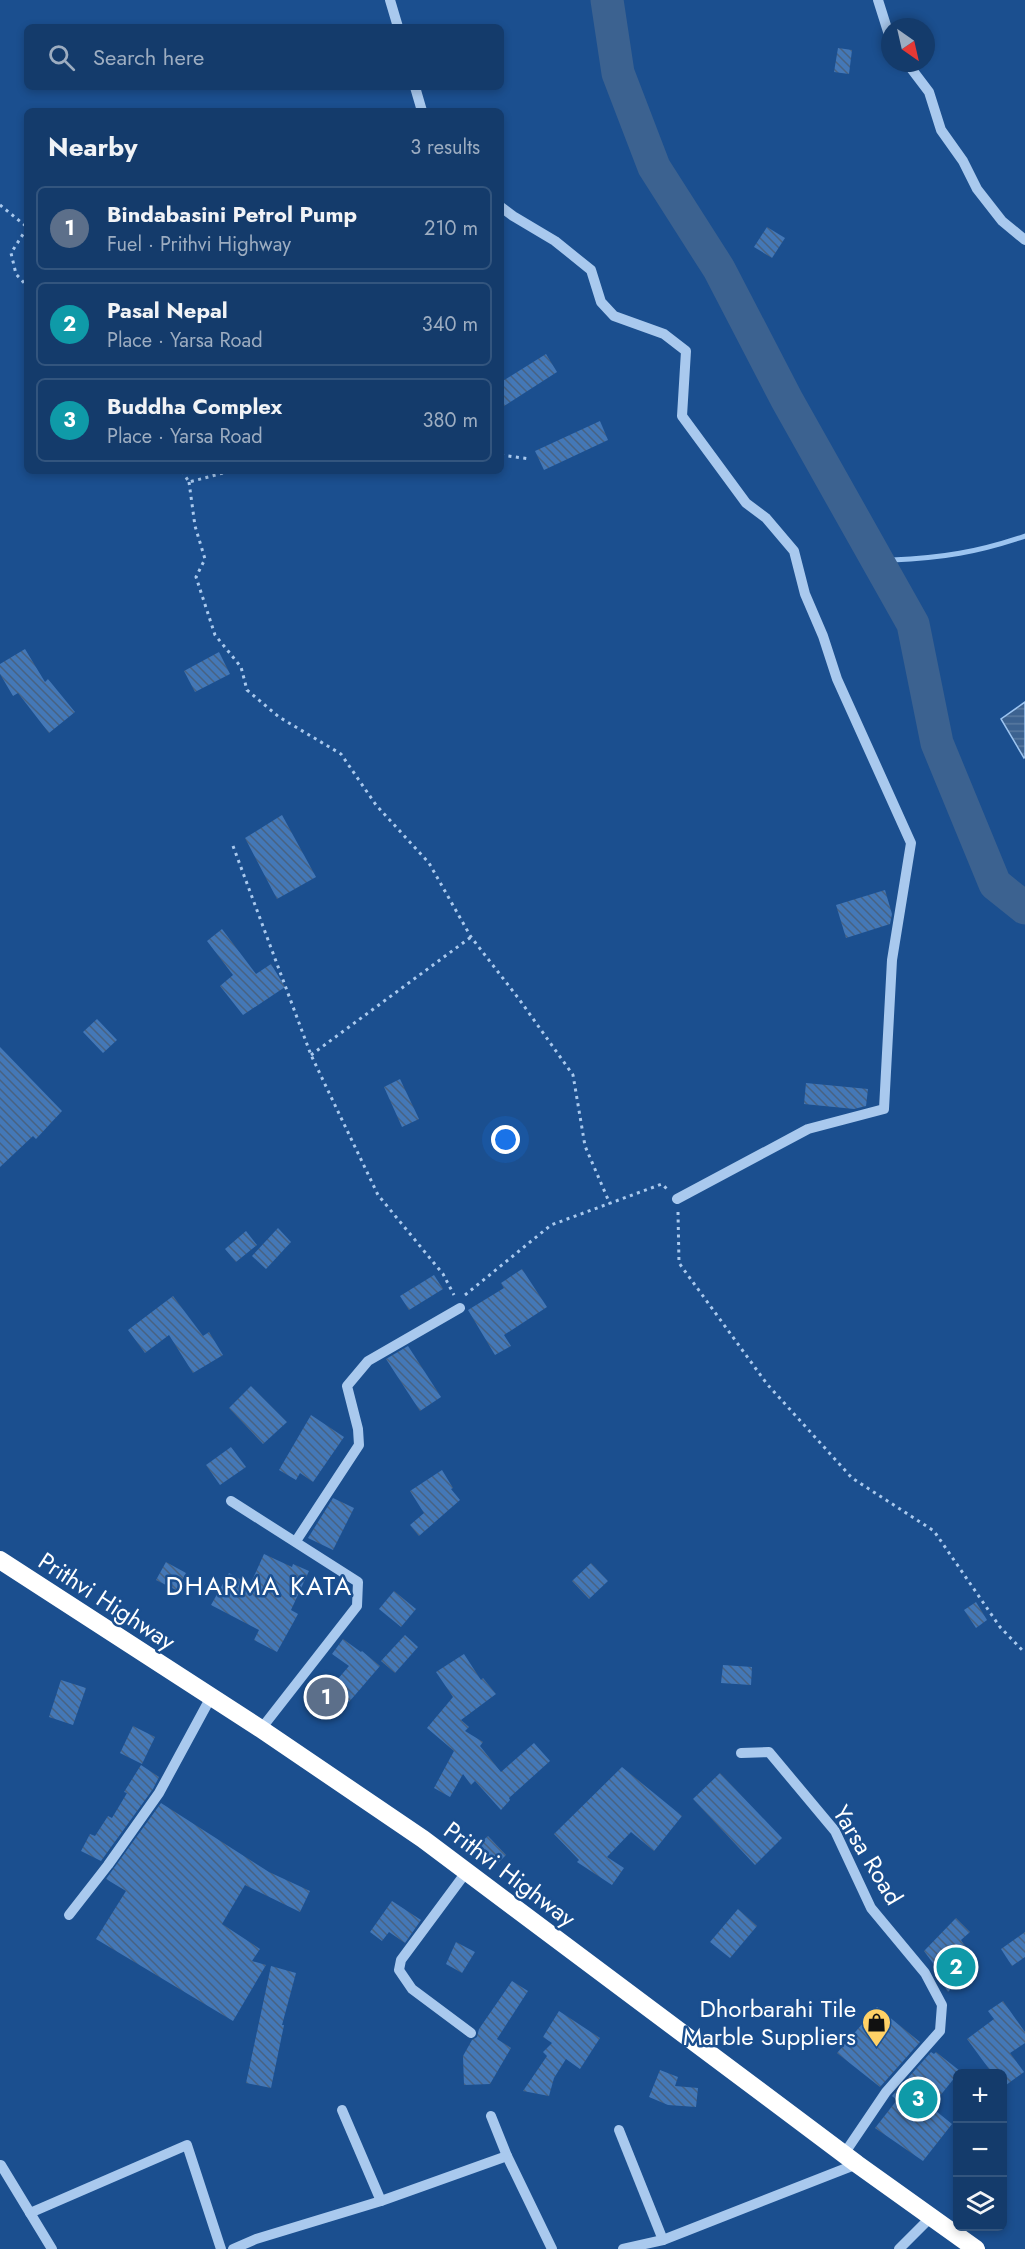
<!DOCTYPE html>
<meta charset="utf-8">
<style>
:root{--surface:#143b6b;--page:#214673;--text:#f1f3f6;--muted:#9dadc1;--line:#33557e;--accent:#ffd166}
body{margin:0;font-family:Jost,sans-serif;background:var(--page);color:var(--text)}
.controls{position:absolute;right:18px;bottom:18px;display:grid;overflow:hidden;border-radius:9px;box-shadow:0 3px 9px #0003}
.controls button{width:54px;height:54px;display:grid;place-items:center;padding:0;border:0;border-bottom:2px solid var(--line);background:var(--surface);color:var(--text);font:30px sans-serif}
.compass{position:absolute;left:881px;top:18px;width:54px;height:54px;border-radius:50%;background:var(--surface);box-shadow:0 3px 9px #0003;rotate:146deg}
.you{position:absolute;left:506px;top:1140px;width:21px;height:21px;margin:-15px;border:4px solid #fff;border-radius:50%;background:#1a73e8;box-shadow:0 0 0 9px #1a73e833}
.badge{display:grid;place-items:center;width:39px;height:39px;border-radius:50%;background:var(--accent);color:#fff;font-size:20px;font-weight:700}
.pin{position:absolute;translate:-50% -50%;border:3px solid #fff;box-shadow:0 2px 6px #0006}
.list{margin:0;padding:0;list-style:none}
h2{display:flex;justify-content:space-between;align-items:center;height:78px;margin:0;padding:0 24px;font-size:26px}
h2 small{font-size:20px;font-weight:400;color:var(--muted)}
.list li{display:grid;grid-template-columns:39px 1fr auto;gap:18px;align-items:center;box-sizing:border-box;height:84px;margin:0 12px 12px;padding:0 12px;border:2px solid var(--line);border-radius:9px}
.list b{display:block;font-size:22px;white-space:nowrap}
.list p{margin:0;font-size:20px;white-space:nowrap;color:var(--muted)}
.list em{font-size:20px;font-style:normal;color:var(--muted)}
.icon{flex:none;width:33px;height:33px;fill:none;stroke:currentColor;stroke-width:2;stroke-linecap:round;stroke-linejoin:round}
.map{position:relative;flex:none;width:1025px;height:2249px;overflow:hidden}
.search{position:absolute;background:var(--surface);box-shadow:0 3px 9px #0003;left:24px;top:24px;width:480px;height:66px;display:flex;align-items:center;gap:15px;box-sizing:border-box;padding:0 21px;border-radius:9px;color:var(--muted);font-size:22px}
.panel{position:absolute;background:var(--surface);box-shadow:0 3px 9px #0003;left:24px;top:108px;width:480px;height:366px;border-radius:9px}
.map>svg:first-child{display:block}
.water{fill:url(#water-rules);stroke:#9cc4f0;stroke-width:1.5}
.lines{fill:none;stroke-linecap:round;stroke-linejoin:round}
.stream{stroke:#9cc4f0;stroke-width:5}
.river{stroke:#3c6290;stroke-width:33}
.building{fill:url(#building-back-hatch)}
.path{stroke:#a9c9ee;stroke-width:3;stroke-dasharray:3 4.5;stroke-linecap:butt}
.minor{stroke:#a9c9ee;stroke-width:10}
.highway{stroke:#fff;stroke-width:18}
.labels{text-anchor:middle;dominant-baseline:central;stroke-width:5;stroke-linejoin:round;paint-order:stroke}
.street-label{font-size:24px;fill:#fff;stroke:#1b4f8f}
.poi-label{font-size:24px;fill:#fff;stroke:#1b4f8f;text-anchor:end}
.neighbourhood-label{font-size:26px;letter-spacing:1.5px;fill:#fff;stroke:#1b4f8f}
</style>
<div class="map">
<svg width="1025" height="2249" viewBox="0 0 1025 2249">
<defs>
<pattern id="water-rules" width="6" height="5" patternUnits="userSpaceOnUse" patternTransform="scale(1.5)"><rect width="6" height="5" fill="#3c6290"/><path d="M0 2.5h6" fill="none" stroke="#597aa1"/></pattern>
<pattern id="building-back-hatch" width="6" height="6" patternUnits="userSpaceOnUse" patternTransform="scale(1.5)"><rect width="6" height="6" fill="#4478b7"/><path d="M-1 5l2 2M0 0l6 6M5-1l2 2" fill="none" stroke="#486282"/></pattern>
</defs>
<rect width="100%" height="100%" fill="#1b4f8f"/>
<!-- water -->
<polygon class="water" points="1025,702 1025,757 1024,758 1001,719"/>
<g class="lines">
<!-- stream -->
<path class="stream" d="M856,523l36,37c50,-2 86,-8 133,-24"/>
<!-- river -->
<polyline class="river" points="607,0 618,73 654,167 719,269 787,400 913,624 937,743 995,884 1025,908"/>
</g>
<!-- building -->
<g class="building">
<polygon points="838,48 852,50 849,74 834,72"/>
<polygon points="767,227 785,238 772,258 754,247"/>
<polygon points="546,354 557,372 501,408 501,382"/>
<polygon points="600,421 608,440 544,470 535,451"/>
<polygon points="25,649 45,682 48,679 75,712 49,733 18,693 13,696 0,674 0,664"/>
<polygon points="219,652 230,674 195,692 184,671"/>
<polygon points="282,815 316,877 277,899 245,838"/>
<polygon points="885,890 892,914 890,924 846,938 836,905"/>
<polygon points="222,929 256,974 271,964 285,987 243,1015 220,986 233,975 207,941"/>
<polygon points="97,1019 117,1040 103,1053 83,1032"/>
<polygon points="0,1047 62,1111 36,1139 33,1136 0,1167"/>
<polygon points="400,1079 419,1119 402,1127 384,1087"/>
<polygon points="806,1083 868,1089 866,1106 854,1109 804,1104"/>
<polygon points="278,1228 291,1242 266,1269 252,1256"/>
<polygon points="246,1231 257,1245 236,1262 225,1249"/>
<polygon points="522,1269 547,1307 504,1335 511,1346 495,1355 468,1310 504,1288 501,1283"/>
<polygon points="434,1275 443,1289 409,1310 400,1296"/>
<polygon points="173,1296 203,1336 209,1332 223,1355 193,1373 169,1335 145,1353 128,1330"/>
<polygon points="408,1346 441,1397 420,1411 386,1359"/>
<polygon points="251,1386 287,1422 263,1444 229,1408"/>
<polygon points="311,1415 344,1437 313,1482 300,1473 296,1480 279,1470"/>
<polygon points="231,1447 246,1467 220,1485 206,1465"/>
<polygon points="442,1470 453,1488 451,1489 460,1500 419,1536 410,1525 424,1513 410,1491"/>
<polygon points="333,1498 354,1508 333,1550 308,1538"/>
<polygon points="264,1554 292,1567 293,1564 309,1571 291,1610 298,1614 277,1652 254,1640 259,1630 211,1605 229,1573 250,1585"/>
<polygon points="166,1562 186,1573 176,1590 156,1580"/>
<polygon points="591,1563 608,1581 589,1599 572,1581"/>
<polygon points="394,1591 416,1609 401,1627 379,1609"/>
<polygon points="976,1602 987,1620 976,1628 964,1610"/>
<polygon points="405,1635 418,1647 395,1673 381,1661"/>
<polygon points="343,1639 361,1652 362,1651 380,1666 349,1702 331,1687 349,1666 332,1654"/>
<polygon points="464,1654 481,1680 483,1678 496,1694 461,1720 469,1727 465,1731 483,1742 480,1746 501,1772 534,1743 550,1761 509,1798 510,1800 501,1810 475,1781 471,1785 463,1774 450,1797 434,1788 454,1751 427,1728 453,1697 436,1672"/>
<polygon points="723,1665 752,1667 751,1685 721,1683"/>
<polygon points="61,1680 86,1688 73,1725 49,1717"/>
<polygon points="133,1726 155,1737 142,1764 120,1753"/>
<polygon points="141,1765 159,1777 153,1789 101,1861 81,1851 90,1834 95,1836 108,1816 112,1818 127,1793 124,1792"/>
<polygon points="622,1767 682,1816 654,1851 631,1832 607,1857 624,1868 612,1885 577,1862 579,1860 554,1834"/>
<polygon points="720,1773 782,1838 755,1865 693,1799"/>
<polygon points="161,1803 269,1872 310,1891 300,1912 245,1885 222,1924 260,1949 252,1961 266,1965 233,2021 96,1939 126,1891 106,1879"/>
<polygon points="488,1836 506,1855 496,1865 478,1845"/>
<polygon points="392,1901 421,1920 405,1943 389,1932 382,1941 370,1932"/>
<polygon points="738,1909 757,1926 730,1958 710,1942"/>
<polygon points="956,1918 970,1932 961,1940 976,1962 948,1992 935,1972 938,1970 924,1951"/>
<polygon points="1025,1932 1025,1957 1012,1966 1001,1949"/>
<polygon points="456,1942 475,1952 462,1973 446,1964"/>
<polygon points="271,1966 296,1973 282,2025 284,2025 271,2088 246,2083"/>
<polygon points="512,1981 528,1991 497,2039 511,2048 490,2084 464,2085 463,2056 472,2040 477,2037 479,2029"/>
<polygon points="1003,2001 1025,2032 1025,2043 1010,2053 1024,2072 1002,2088 1002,2073 992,2073 967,2039 994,2019 988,2011"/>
<polygon points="877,2007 920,2042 880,2087 837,2053"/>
<polygon points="559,2011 600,2038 580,2069 566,2059 554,2078 549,2096 523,2091 547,2056 543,2052 552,2043 543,2037"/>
<polygon points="931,2052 934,2054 936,2052 960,2071 931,2107 952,2124 923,2161 875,2128 897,2100 892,2096"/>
<polygon points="660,2070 678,2077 675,2086 698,2088 696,2107 668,2105 649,2097"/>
</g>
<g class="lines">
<!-- path -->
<g class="path">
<polyline points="0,205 27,227"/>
<polyline points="27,228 11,253 16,274 27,286"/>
<polyline points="501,455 530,459"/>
<polyline points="182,471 189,482 231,471"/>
<polyline points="189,482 195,526 205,559 196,577 215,635 241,667 247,690 279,717 341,754 376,805 429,863 471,937 519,999 573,1075 585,1146 610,1204"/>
<polyline points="233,846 311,1055 378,1195 443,1274 454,1295"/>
<polyline points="311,1055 471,937"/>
<polyline points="678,1212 679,1263 767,1384 852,1478 934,1531 1000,1627 1025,1653"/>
<polyline points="465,1295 551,1225 662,1184 667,1189"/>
</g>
<!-- minor -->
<g class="minor">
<polyline points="390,0 398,27"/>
<polyline points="878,0 890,38"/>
<polyline points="907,63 929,92 941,130 963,161 977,189 1002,221 1025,240"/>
<polyline points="415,87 422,111"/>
<polyline points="501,207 513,216 555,241 591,270 601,302 614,316 664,334 686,351 682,416 746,503 766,518 794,551 805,594 823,636 837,679 911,843 892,960 884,1109 808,1129 677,1199"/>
<polyline points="231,1501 358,1582 357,1606 261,1729"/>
<polyline points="296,1541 359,1445 358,1429 347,1386 368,1361 460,1308"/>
<polyline points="741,1753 769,1752 835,1831 871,1908 925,1973 942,2005 940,2031 886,2092 844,2154"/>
<polyline points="467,1871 401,1960 399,1970 412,1989 471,2033"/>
<polyline points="69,1915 108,1865 159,1793 211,1697"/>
<polyline points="342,2110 381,2201"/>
<polyline points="491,2116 507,2156 552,2249"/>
<polyline points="619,2130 663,2240"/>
<polyline points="1,2165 52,2249"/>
<polyline points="30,2213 187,2145 221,2249"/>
<polyline points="233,2249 256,2239 381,2201 507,2156"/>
<polyline points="623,2249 663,2240 857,2164"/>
<polyline points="899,2249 932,2216"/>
</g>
<!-- highway -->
<polyline class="highway" points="0,1560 261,1729 423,1839 857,2164 976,2249"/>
</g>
<!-- icons -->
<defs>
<symbol id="shop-pin" viewBox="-11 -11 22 30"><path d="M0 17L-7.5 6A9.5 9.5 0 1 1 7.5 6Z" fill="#ffd166" stroke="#1b4f8f"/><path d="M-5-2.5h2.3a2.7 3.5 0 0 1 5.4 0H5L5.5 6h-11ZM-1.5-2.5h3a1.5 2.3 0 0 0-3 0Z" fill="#111"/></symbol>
</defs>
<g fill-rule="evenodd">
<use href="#shop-pin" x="860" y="2006" width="33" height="45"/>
</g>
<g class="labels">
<!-- street labels -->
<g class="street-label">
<text transform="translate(107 1601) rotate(33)">Prithvi Highway</text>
<text transform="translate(868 1855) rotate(59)">Yarsa Road</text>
<text transform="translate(510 1874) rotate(37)">Prithvi Highway</text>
</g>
<!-- poi labels -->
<g class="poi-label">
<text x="856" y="2008">Dhorbarahi Tile<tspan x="856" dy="28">Marble Suppliers</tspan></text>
</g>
<!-- neighbourhood labels -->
<g class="neighbourhood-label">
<text x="259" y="1586">DHARMA KATA</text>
</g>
</g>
</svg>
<div class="controls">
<button>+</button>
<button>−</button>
<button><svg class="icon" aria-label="layers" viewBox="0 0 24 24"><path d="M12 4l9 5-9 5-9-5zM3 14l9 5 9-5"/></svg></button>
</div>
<svg class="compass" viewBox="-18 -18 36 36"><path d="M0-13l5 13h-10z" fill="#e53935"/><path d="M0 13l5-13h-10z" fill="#9dadc1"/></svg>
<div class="you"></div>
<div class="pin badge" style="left:326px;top:1697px;background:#5c6f8a">1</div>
<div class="pin badge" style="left:956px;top:1967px;background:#0f9aa8">2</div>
<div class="pin badge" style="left:918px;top:2099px;background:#0f9aa8">3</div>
<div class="search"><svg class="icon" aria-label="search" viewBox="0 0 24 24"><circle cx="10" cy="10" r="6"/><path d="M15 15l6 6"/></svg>Search here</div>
<section class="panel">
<h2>Nearby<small>3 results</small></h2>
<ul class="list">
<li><span class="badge" style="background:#5c6f8a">1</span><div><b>Bindabasini Petrol Pump</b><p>Fuel · Prithvi Highway</p></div><em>210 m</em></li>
<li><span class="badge" style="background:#0f9aa8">2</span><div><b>Pasal Nepal</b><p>Place · Yarsa Road</p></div><em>340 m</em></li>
<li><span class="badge" style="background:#0f9aa8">3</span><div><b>Buddha Complex</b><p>Place · Yarsa Road</p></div><em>380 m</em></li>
</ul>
</section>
</div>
